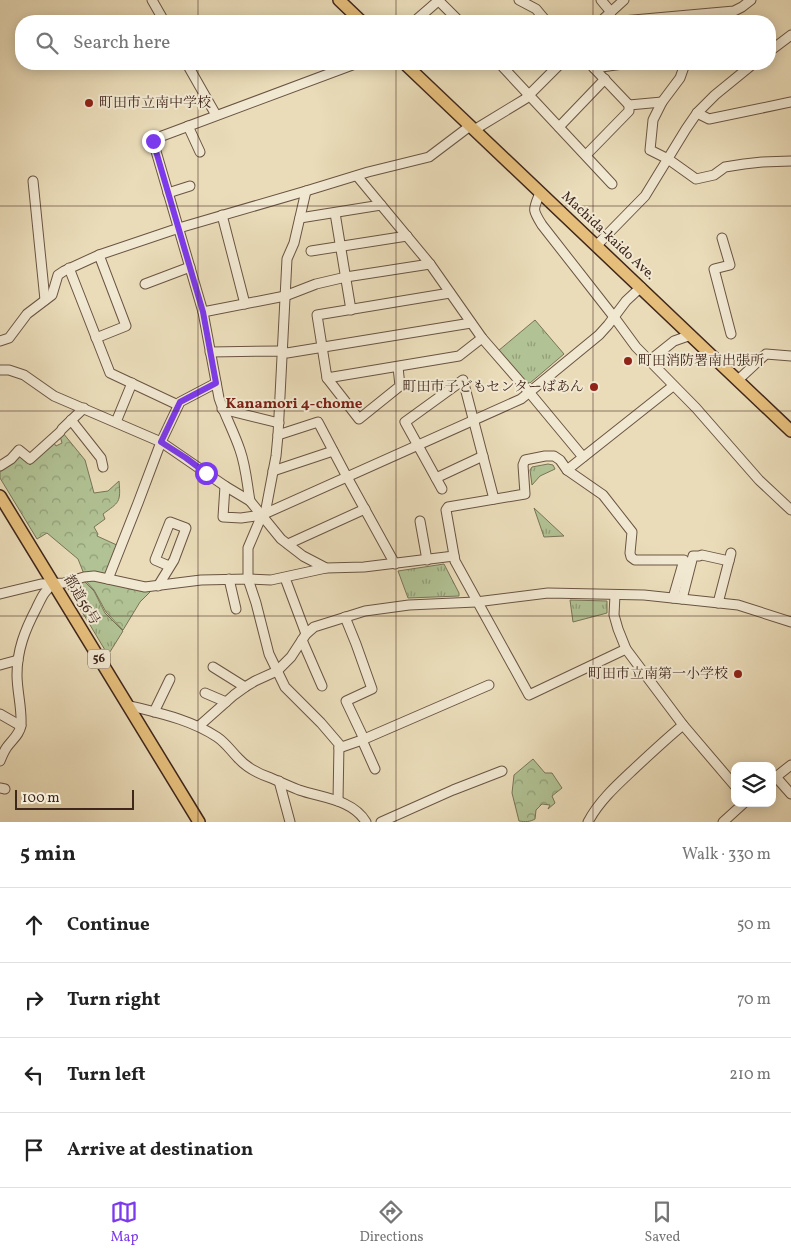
<!DOCTYPE html>
<meta charset="utf-8">
<style>
:root{--surface:#fff;--page:#f6f6f6;--text:#222;--muted:#767676;--line:#e0e0e0;--accent:#7c3aed}
body{margin:0;font-family:Vollkorn,"Noto Serif JP",serif;background:var(--page);color:var(--text)}
.controls{position:absolute;right:15px;bottom:15px;display:grid;overflow:hidden;border-radius:10px;box-shadow:0 2px 12px #0003}
.controls button{width:45px;height:45px;display:grid;place-items:center;padding:0;border:0;border-bottom:1px solid var(--line);background:var(--surface);color:var(--text);font:25px sans-serif}
.scale{position:absolute;left:15px;bottom:12px;width:119px;box-sizing:border-box;padding-left:5px;border:2px solid #40271c;border-top:0;font-size:14px;line-height:18px;white-space:nowrap;color:#40271c;-webkit-text-stroke:4px #f1e8d2;paint-order:stroke}
.stop{position:absolute;width:15px;height:15px;margin:-11px;border:4px solid #7c3aed;border-radius:50%;background:#fff}
.stop.end{background:#7c3aed;border-color:#fff;box-shadow:0 1px 5px #0008}
.list{margin:0;padding:0;list-style:none}
h2{display:flex;justify-content:space-between;align-items:center;height:65px;margin:0;padding:0 20px;font-size:21px}
h2 small{font-size:16px;font-weight:400;color:var(--muted)}
.list li{display:grid;grid-template-columns:32px 1fr auto;gap:15px;align-items:center;box-sizing:border-box;height:75px;padding:0 20px;border-top:1px solid var(--line)}
.list b{display:block;font-size:19px;white-space:nowrap}
.list em{font-size:16px;font-style:normal;color:var(--muted)}
.icon{flex:none;width:28px;height:28px;fill:none;stroke:currentColor;stroke-width:2;stroke-linecap:round;stroke-linejoin:round}
.map{position:relative;flex:none;width:791px;height:822px;overflow:hidden}
.search{position:absolute;background:var(--surface);box-shadow:0 2px 12px #0003;left:15px;right:15px;top:15px;height:55px;display:flex;align-items:center;gap:12px;box-sizing:border-box;padding:0 18px;border-radius:20px;color:var(--muted);font-size:19px}
.sheet{height:365px;background:var(--surface)}
nav{display:flex;justify-content:space-around;align-items:center;box-sizing:border-box;height:70px;border-top:1px solid var(--line);background:var(--surface);font-size:14px;color:var(--muted)}
nav a{display:grid;justify-items:center;gap:2px}
nav .on{color:var(--accent)}
.map>svg:first-child{display:block}
.forest{fill:url(#forest-crowns);stroke:#787458}
.park{fill:url(#park-tufts);stroke:#787458}
.lines{fill:none;stroke-linecap:round;stroke-linejoin:round}
.minor-casing{stroke:#6a5443;stroke-width:11}
.major-casing{stroke:#40271c;stroke-width:14}
.minor{stroke:#f1e8d2;stroke-width:9}
.major{stroke:#e5be7c;stroke-width:11}
.route{stroke:#7c3aed;stroke-width:6}
.grid{fill:none;stroke:#40271c;stroke-width:1;stroke-opacity:0.55}
.poi-dot{fill:#8f2418;stroke:#f1e8d2;stroke-width:2}
.labels{text-anchor:middle;dominant-baseline:central;stroke-width:4;stroke-linejoin:round;paint-order:stroke}
.shield{fill:#f1e8d2;stroke:#756153;stroke-width:1}
.shield-label{font-size:12px;font-weight:bold;fill:#40271c}
.poi-label{font-size:14px;fill:#40271c;stroke:#f1e8d2;text-anchor:start}
.street-label{font-size:14px;fill:#40271c;stroke:#f1e8d2}
.neighbourhood-label{font-size:15px;font-weight:bold;fill:#7a1f14;stroke:#f1e8d2}
</style>
<div class="map">
<svg width="791" height="822" viewBox="0 0 791 822">
<defs>
<pattern id="forest-crowns" width="20" height="18" patternUnits="userSpaceOnUse" patternTransform="scale(1.25)"><rect width="20" height="18" fill="#b1c294"/><path d="M2 6a3 3 0 1 1 6 0M12 15a3 3 0 1 1 6 0" fill="none" stroke="#919e78"/></pattern>
<pattern id="park-tufts" width="24" height="20" patternUnits="userSpaceOnUse" patternTransform="scale(1.25)"><rect width="24" height="20" fill="#b1c294"/><path d="M3 7l-1-3M5 7V3M7 7l1-3M15 17l-1-3M17 17v-4M19 17l1-3" fill="none" stroke="#919e78"/></pattern>
</defs>
<rect width="100%" height="100%" fill="#eadcb9"/>
<filter id="stains"><feTurbulence type="fractalNoise" baseFrequency=".004" numOctaves="4"/><feColorMatrix values="0 0 0 0 .2 0 0 0 0 .09 0 0 0 0 .02 0 0 0 .5 -.17"/></filter>
<radialGradient id="worn" r=".72"><stop offset=".6" stop-color="#630" stop-opacity="0"/><stop offset="1" stop-color="#630" stop-opacity=".3"/></radialGradient>
<!-- forest -->
<g class="forest">
<path d="M63,433l22,27 9,33 14,-2 11,-10c2,22 0,21 -16,33l2,5 -11,8 4,7 -1,2 22,10 -12,30 -23,-2 -6,-15 -31,-26 -10,6 -37,-61v-7l14,-9 4,-6 3,-1 9,10 21,-21 3,-1 2,3 6,-3 -2,-7z"/>
<polygon points="85,580 98,580 153,589 140,602 123,630 106,612 94,590"/>
<path d="M533,759l12,14h7l10,15 -10,8 3,7 -7,6 2,-4 -8,-1 -6,6 -1,9c-5,3 -10,3 -16,2l-7,-28 2,-18z"/>
</g>
<!-- park -->
<g class="park">
<polygon points="535,320 564,354 530,383 524,382 498,351"/>
<polygon points="548,464 553,465 555,469 540,476 532,485 530,470 532,467"/>
<polygon points="534,508 564,536 544,537"/>
<polygon points="444,564 459,593 459,596 408,598 398,571"/>
<polygon points="84,581 94,591 105,613 123,631 108,655 66,585"/>
<polygon points="570,600 607,601 607,613 573,622"/>
</g>
<g class="lines">
<defs>
<g id="minor">
<polyline points="152,0 164,21"/>
<polyline points="519,0 536,9 546,21"/>
<polyline points="601,0 611,12"/>
<polyline points="439,1 459,21"/>
<polyline points="415,21 439,0"/>
<polyline points="601,21 624,0"/>
<polyline points="622,21 734,11 742,7 751,0"/>
<polyline points="770,51 791,35"/>
<polyline points="187,64 216,115"/>
<polyline points="500,64 612,184"/>
<polyline points="590,64 629,105 662,102"/>
<polyline points="685,64 680,78 662,102 653,120 650,150 668,159 696,179 714,175 725,167 744,164 762,162 791,161"/>
<polyline points="594,68 623,64"/>
<polyline points="697,113 709,119 791,102"/>
<polyline points="188,126 200,152"/>
<polyline points="559,127 605,79"/>
<polyline points="474,130 525,99 560,64"/>
<polyline points="586,155 629,111 629,105"/>
<polyline points="357,176 430,264 482,338 529,392 583,457"/>
<polyline points="33,181 45,300"/>
<polyline points="168,193 190,186"/>
<path d="M540,193c-7,17 -8,16 2,32l72,92 22,30 60,61 63,72 32,30"/>
<polyline points="335,213 351,310"/>
<polyline points="222,215 245,304"/>
<polyline points="300,218 381,205"/>
<polyline points="722,238 730,265 714,269 731,334"/>
<polyline points="597,245 645,196 686,129 697,113 715,95 753,64"/>
<polyline points="311,251 407,236"/>
<polyline points="69,268 110,373 178,405"/>
<polyline points="145,284 190,267"/>
<polyline points="450,293 317,315 327,378 459,356 482,338"/>
<polyline points="203,312 285,296 316,284 346,277 430,264"/>
<polyline points="96,338 126,326 99,255"/>
<polyline points="0,341 9,338 27,314 52,295 58,275 64,271 99,255 179,228 306,191 368,172 429,157 470,126"/>
<polyline points="210,352 278,351 287,353 471,323"/>
<polyline points="649,361 674,341 691,335"/>
<polyline points="0,370 9,370 24,375 54,396 161,442 225,486 250,501 281,539 303,556 326,568 364,567 454,556"/>
<polyline points="327,378 359,419 400,386 398,367"/>
<polyline points="738,380 766,354 791,356"/>
<polyline points="222,409 279,423"/>
<polyline points="71,420 101,458 103,467"/>
<polyline points="116,422 132,383"/>
<polyline points="62,429 84,408"/>
<polyline points="278,435 318,422 347,477 395,564"/>
<polyline points="0,466 11,459 19,450 30,459 60,432"/>
<polyline points="567,470 673,386"/>
<polyline points="273,471 333,451"/>
<polyline points="436,478 483,456"/>
<polyline points="225,486 223,517 241,518 262,515 521,399 599,335 608,325 626,301 641,287"/>
<polyline points="442,489 405,422 463,380 494,499"/>
<path d="M250,501c-3,-17 -4,-34 -10,-51 -6,-18 -15,-34 -21,-52l-16,-86 -50,-171 1,-2 201,-75"/>
<polyline points="265,514 276,456 278,435 287,259 294,243 306,191"/>
<polyline points="262,515 248,548 248,579 256,603 269,654 285,687 321,723 339,744 338,801"/>
<polyline points="420,521 427,560"/>
<polyline points="288,544 365,509"/>
<polyline points="285,578 306,634"/>
<polyline points="108,579 138,503 161,442 180,402 216,383"/>
<polyline points="229,579 236,609"/>
<polyline points="158,586 174,560 186,528 170,522 155,560 169,566"/>
<polyline points="0,594 41,584 64,583 84,577 94,576 145,587 201,580 248,579 271,580 326,568"/>
<polyline points="615,595 614,615 618,629 626,649 683,725 735,786"/>
<polyline points="682,599 693,556 699,556 702,555 729,561"/>
<polyline points="718,603 731,553"/>
<polyline points="345,617 356,644 372,689 346,701 364,739"/>
<polyline points="302,640 322,686"/>
<polyline points="626,649 529,695 455,561 446,510 448,507 525,494 523,465 525,460 545,456 554,456 560,460 567,470 603,495 632,532 630,553 631,557 635,560 684,560 673,598"/>
<polyline points="0,665 18,660"/>
<polyline points="213,667 245,687"/>
<polyline points="205,693 226,702"/>
<path d="M127,705c31,8 63,14 90,32 9,6 14,14 21,21 9,10 21,16 33,20 9,4 18,8 28,12 23,8 53,9 67,32"/>
<polyline points="154,712 170,679"/>
<polyline points="0,714 21,726"/>
<polyline points="199,726 234,695 245,687 255,681 277,671 291,657 306,634 314,627 365,611 409,605 476,602 548,593 644,595 738,605 791,622"/>
<polyline points="362,740 375,769"/>
<polyline points="339,748 362,740 489,685"/>
<path d="M0,761c2,-5 4,-10 7,-14 5,-7 13,-13 14,-22 1,-17 -4,-34 -4,-50 0,-25 8,-45 19,-66 5,-10 8,-19 18,-25"/>
<polyline points="776,777 791,794"/>
<polyline points="772,780 791,765"/>
<polyline points="279,781 290,822"/>
<polyline points="0,788 5,789"/>
<polyline points="381,822 453,790 502,771"/>
<path d="M588,822c11,-21 29,-37 46,-53 16,-15 32,-30 49,-44"/>
<polyline points="723,822 744,803"/>
</g>
<g id="major">
<polyline points="339,0 361,21"/>
<polyline points="405,64 791,431"/>
<polyline points="0,496 199,822"/>
</g>
</defs>
<!-- minor casing -->
<use href="#minor" class="minor-casing"/>
<!-- major casing -->
<use href="#major" class="major-casing"/>
<!-- minor -->
<use href="#minor" class="minor"/>
<!-- major -->
<use href="#major" class="major"/>
</g>
<g class="lines">
<!-- route -->
<polyline class="route" points="153,141 203,312 216,383 180,402 161,442 186,458 206,473"/>
</g>
<!-- grid -->
<path class="grid" d="M198,0v21M396,0v21M593,0v21M198,64v758M396,64v758M593,64v758M0,206h791M0,411h791M0,616h791"/>
<!-- markers -->
<g class="poi-dot">
<circle cx="89" cy="103" r="5"/>
<circle cx="628" cy="361" r="5"/>
<circle cx="594" cy="387" r="5"/>
<circle cx="738" cy="674" r="5"/>
</g>
<g class="labels">
<!-- shield labels -->
<rect class="shield" x="88" y="649.5" width="22" height="19" rx="4"/>
<g class="shield-label">
<text x="99" y="659">56</text>
</g>
<!-- poi labels -->
<g class="poi-label">
<text x="99" y="103">町田市立南中学校</text>
<text x="638" y="361">町田消防署南出張所</text>
<text x="584" y="387" text-anchor="end">町田市子どもセンターばあん</text>
<text x="728" y="674" text-anchor="end">町田市立南第一小学校</text>
</g>
<!-- street labels -->
<g class="street-label">
<text transform="translate(608 236) rotate(43)">Machida-kaido Ave.</text>
<text transform="translate(81 600) rotate(59)">都道56号</text>
</g>
<!-- neighbourhood labels -->
<g class="neighbourhood-label">
<text x="294" y="404">Kanamori 4-chome</text>
</g>
</g>
<rect width="100%" height="100%" filter="url(#stains)"/>
<rect width="100%" height="100%" fill="url(#worn)"/>
</svg>
<div class="controls">
<button><svg class="icon" aria-label="layers" viewBox="0 0 24 24"><path d="M12 4l9 5-9 5-9-5zM3 14l9 5 9-5"/></svg></button>
</div>
<div class="scale">100 m</div>
<div class="stop" style="left:206px;top:473px"></div>
<div class="stop end" style="left:153px;top:141px"></div>
<div class="search"><svg class="icon" aria-label="search" viewBox="0 0 24 24"><circle cx="10" cy="10" r="6"/><path d="M15 15l6 6"/></svg>Search here</div>
</div>
<section class="sheet">
<h2>5 min<small>Walk · 330 m</small></h2>
<ul class="list">
<li><svg class="icon" aria-label="ahead" viewBox="0 0 24 24"><path d="M12 20V5M6 11l6-6 6 6"/></svg><div><b>Continue</b></div><em>50 m</em></li>
<li><svg class="icon" aria-label="right" viewBox="0 0 24 24"><path d="M7 20v-9h11M14 6l5 5-5 5"/></svg><div><b>Turn right</b></div><em>70 m</em></li>
<li><svg class="icon" aria-label="left" viewBox="0 0 24 24"><path d="M17 20v-9H6M10 6l-5 5 5 5"/></svg><div><b>Turn left</b></div><em>210 m</em></li>
<li><svg class="icon" aria-label="arrive" viewBox="0 0 24 24"><path d="M6 21V4h12l-3 4 3 4H6"/></svg><div><b>Arrive at destination</b></div></li>
</ul>
</section>
<nav>
<a class="on"><svg class="icon" aria-label="map" viewBox="0 0 24 24"><path d="M3 6l6-2 6 2 6-2v14l-6 2-6-2-6 2zM9 4v14M15 6v14"/></svg>Map</a>
<a><svg class="icon" aria-label="directions" viewBox="0 0 24 24"><path d="M12 3l9 9-9 9-9-9zM9 14v-3h6M13 9l2 2-2 2"/></svg>Directions</a>
<a><svg class="icon" aria-label="saved" viewBox="0 0 24 24"><path d="M7 4h10v16l-5-4-5 4z"/></svg>Saved</a>
</nav>
